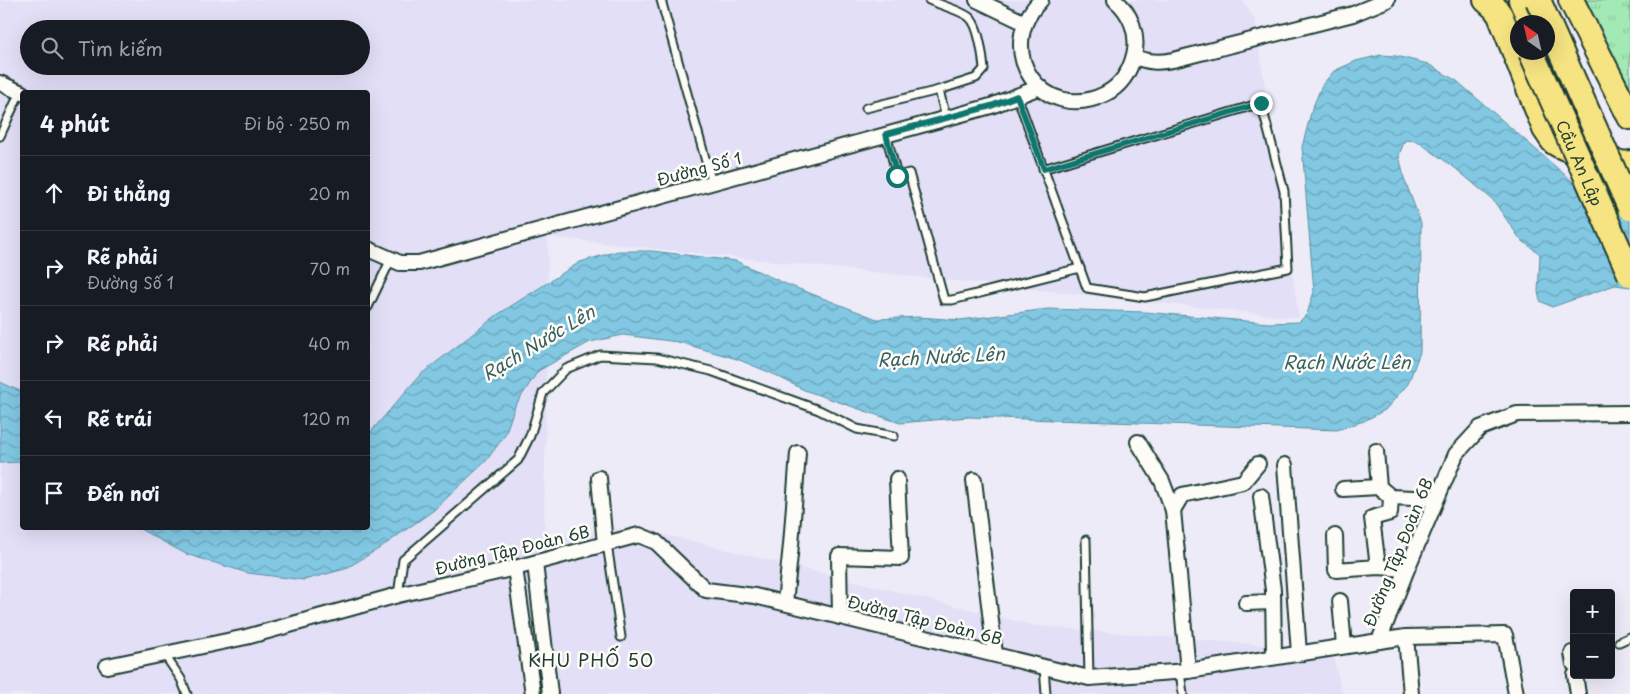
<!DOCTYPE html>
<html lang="vi">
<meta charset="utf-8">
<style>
:root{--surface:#171b24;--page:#20242c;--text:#f1f3f6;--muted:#9ea1a6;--line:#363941}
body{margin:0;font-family:"Playpen Sans",sans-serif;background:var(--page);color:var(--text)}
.controls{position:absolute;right:15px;bottom:15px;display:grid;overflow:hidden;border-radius:5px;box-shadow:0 5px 20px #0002}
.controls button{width:45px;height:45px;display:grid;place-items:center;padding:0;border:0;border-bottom:1px solid var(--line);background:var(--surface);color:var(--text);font:25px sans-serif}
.compass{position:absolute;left:1510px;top:15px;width:45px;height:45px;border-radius:50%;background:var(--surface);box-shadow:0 5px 20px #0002;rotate:326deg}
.stop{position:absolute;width:15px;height:15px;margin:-11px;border:4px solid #0f766e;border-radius:50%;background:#fff}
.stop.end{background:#0f766e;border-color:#fff;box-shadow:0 1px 5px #0008}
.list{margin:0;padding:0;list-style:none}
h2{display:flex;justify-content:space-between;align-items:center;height:65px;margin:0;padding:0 20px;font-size:21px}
h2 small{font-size:16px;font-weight:400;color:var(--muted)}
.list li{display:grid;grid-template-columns:32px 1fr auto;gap:15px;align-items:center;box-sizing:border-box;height:75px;padding:0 20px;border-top:1px solid var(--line)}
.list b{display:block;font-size:19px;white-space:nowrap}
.list p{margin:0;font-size:16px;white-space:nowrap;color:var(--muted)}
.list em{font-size:16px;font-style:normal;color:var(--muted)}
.icon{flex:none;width:28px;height:28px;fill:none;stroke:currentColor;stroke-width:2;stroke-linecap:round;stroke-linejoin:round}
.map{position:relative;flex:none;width:1630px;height:694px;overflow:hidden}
.search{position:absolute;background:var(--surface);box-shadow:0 5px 20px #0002;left:20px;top:20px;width:350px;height:55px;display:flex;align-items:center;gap:12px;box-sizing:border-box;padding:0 18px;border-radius:28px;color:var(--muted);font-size:19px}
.panel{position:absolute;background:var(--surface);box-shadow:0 5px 20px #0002;left:20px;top:90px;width:350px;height:440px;border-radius:5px}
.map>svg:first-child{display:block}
.built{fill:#e2dff7;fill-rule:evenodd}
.grass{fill:url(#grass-tufts);stroke:#609375}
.water{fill:url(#water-waves);stroke:#5a909d}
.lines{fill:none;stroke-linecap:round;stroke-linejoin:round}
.service-casing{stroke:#1f3d34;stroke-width:11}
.minor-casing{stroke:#1f3d34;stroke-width:18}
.trunk-casing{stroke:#1f3d34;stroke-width:28}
.service{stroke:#fdfcf7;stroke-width:7}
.minor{stroke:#fdfcf7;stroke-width:14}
.trunk{stroke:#f6e381;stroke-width:24}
.trunk-bridge-casing{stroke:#1f3d34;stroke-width:28;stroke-linecap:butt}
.trunk-bridge{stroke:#f6e381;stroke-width:24}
.route{stroke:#0f766e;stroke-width:6}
.labels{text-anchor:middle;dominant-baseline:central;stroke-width:5;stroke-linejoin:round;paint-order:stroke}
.street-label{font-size:16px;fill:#1f3d34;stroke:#fdfcf7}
.water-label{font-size:18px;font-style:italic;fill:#386060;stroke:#fdfcf7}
.neighbourhood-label{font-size:18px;letter-spacing:1px;fill:#1f3d34;stroke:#fdfcf7}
</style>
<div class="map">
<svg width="1630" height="694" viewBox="0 0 1630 694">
<defs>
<pattern id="grass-tufts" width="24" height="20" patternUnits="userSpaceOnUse" patternTransform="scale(1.25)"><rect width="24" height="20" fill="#a2e9b6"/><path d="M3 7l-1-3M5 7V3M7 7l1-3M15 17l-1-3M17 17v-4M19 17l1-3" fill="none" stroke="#8bc99d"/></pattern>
<pattern id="water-waves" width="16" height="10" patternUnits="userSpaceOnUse" patternTransform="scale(1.25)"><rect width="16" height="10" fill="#82c8e3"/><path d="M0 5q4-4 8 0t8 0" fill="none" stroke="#6aa4b9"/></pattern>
</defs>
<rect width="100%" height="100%" fill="#edebf7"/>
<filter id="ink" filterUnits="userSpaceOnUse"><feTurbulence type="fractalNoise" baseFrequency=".02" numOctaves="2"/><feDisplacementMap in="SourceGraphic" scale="10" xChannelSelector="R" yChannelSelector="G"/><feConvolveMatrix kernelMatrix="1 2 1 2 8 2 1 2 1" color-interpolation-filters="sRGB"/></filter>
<g filter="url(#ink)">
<!-- built -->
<path class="built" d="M0,0h1242l13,20 44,298 -751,-81 -4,301 90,-11 402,99 296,25 10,43h-1342zM29,29h332v37h-332zM22,92h346v436h-346z"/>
<!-- grass -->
<polygon class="grass" points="1577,0 1630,0 1630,108"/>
<!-- water -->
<g class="water">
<polygon points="1381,55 1396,56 1428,64 1457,81 1579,187 1630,211 1630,287 1615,285 1552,307 1540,301 1538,292 1540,254 1520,239 1493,200 1455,168 1417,141 1405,140 1399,155 1404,178 1421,223 1420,352 1408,384 1385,410 1364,421 1337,430 969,417 900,423 804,390 771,373 737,359 678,342 623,335 590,342 538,371 515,406 505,435 486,461 434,510 380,548 345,569 304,580 248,573 186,554 138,528 368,528 368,435 420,375 497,315 580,262 618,251 652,251 736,261 786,284 877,319 919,317 960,320 1048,309 1144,312 1269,323 1299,322 1307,314 1314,292 1302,147 1312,109 1322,85 1334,71 1356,61"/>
<polygon points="0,382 22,392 22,464 19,462 0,463"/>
</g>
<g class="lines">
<defs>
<g id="service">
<polyline points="661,0 712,183"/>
<polyline points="939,90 946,118"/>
<polyline points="1017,96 1087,288 1145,297 1288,268 1284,191 1261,103 1043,169"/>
<path d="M866,108l73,-18 37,-12 8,-9c-1,-12 -5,-44 -15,-52 -9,-7 -29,-12 -40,-17"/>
<polyline points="886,134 897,176 909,173 944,300 952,300 1080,268"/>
<polyline points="0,136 20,92"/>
<polyline points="368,307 391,259"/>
<polyline points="1086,540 1089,678"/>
<polyline points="607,544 621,637"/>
<polyline points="398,595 403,560 518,460 530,436 543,393 566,369 600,355 657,358 711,371 819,410 857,429 894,436"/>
<polyline points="1619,642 1630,637"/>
<polyline points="164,654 181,679 187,694"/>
<polyline points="1044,667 1046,694"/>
<polyline points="1180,672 1183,694"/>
</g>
<g id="minor">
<polyline points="977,0 1025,23"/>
<path d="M1041,0c-50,50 2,125 64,94 16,-8 25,-23 29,-39 5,-20 -3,-42 -19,-55"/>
<path d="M1134,57c14,5 24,6 39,3l180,-46 34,-14"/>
<polyline points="0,83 22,93"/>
<polyline points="368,249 400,263 419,263 991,106 1040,87"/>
<polyline points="1138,442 1162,481 1173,510 1188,671"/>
<polyline points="1376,451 1379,487"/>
<polyline points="1285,465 1299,653"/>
<polyline points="599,478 605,545"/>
<polyline points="974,480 995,654"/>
<polyline points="1343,489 1379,487 1391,497 1436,499"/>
<polyline points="1261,496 1273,590 1274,657"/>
<polyline points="1173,510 1182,495 1243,482 1258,464"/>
<polyline points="1335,536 1336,570 1378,567 1407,569"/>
<polyline points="535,563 550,694"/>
<polyline points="1378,567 1372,518 1390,513 1391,497"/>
<polyline points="515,568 533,694"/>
<polyline points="1340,601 1344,646"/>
<polyline points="785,603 791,545 798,453"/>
<polyline points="1246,603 1273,602"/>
<polyline points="840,617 839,556 901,558 897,479"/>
<polyline points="1406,637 1411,694"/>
<polyline points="1379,641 1406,637 1505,635 1516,694"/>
<polyline points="1572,653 1574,664"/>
<polyline points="107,666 246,637 398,595 515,568 639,535 656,542 706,590 755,596 1089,678 1188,671 1379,641 1407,569 1456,454 1480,428 1517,414 1630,413"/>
<polyline points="1575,675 1578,694"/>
</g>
<g id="trunk">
<path d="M1486,0l9,8 5,7 45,114c3,4 6,10 9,13 10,8 65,24 76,21"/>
<polyline points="1521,0 1531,22"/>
<polyline points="1571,0 1630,117"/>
</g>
</defs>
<!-- service casing -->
<use href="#service" class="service-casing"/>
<!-- minor casing -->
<use href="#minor" class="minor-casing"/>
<!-- trunk casing -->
<use href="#trunk" class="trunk-casing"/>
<!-- service -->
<use href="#service" class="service"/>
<!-- minor -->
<use href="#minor" class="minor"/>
<!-- trunk -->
<use href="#trunk" class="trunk"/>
<defs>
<g id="trunk-bridge">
<polyline points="1538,0 1630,208"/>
<path id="s1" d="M1531,52l99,222"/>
</g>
</defs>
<!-- trunk-bridge casing -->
<use href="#trunk-bridge" class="trunk-bridge-casing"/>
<!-- trunk-bridge -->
<use href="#trunk-bridge" class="trunk-bridge"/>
</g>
</g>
<g class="lines" filter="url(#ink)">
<!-- route -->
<polyline class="route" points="897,176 886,134 991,106 1017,96 1044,169 1261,103"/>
</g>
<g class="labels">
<!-- street labels -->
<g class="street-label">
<text stroke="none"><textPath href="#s1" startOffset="121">Cầu An Lập</textPath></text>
<text transform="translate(699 168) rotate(-15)">Đường Số 1</text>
<text transform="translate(512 549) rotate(-14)">Đường Tập Đoàn 6B</text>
<text transform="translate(1397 552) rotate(-68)">Đường Tập Đoàn 6B</text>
<text transform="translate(925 619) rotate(14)">Đường Tập Đoàn 6B</text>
</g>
<!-- water labels -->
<g class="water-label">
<text transform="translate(538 342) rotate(-31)">Rạch Nước Lên</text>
<text transform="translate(941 356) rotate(-3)">Rạch Nước Lên</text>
<text x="1347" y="361">Rạch Nước Lên</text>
</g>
<!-- neighbourhood labels -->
<g class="neighbourhood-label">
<text x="591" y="659">KHU PHỐ 50</text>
</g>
</g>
</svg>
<div class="controls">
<button>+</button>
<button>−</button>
</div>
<svg class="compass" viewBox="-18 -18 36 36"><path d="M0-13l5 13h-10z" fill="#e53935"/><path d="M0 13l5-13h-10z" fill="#9ea1a6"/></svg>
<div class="stop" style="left:897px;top:176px"></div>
<div class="stop end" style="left:1261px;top:103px"></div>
<div class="search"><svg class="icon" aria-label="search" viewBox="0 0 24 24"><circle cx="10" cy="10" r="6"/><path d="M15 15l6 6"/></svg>Tìm kiếm</div>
<section class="panel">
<h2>4 phút<small>Đi bộ · 250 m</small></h2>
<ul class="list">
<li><svg class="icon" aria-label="ahead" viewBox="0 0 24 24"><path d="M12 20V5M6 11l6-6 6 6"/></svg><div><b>Đi thẳng</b></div><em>20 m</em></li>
<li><svg class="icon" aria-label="right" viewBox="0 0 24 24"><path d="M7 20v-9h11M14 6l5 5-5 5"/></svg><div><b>Rẽ phải</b><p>Đường Số 1</p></div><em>70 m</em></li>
<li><svg class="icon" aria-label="right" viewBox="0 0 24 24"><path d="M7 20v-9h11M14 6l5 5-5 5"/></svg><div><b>Rẽ phải</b></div><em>40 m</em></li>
<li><svg class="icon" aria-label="left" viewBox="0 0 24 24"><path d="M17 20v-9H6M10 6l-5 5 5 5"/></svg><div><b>Rẽ trái</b></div><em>120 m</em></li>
<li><svg class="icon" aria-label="arrive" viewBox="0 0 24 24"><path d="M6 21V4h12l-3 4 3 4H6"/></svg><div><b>Đến nơi</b></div></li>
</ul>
</section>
</div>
